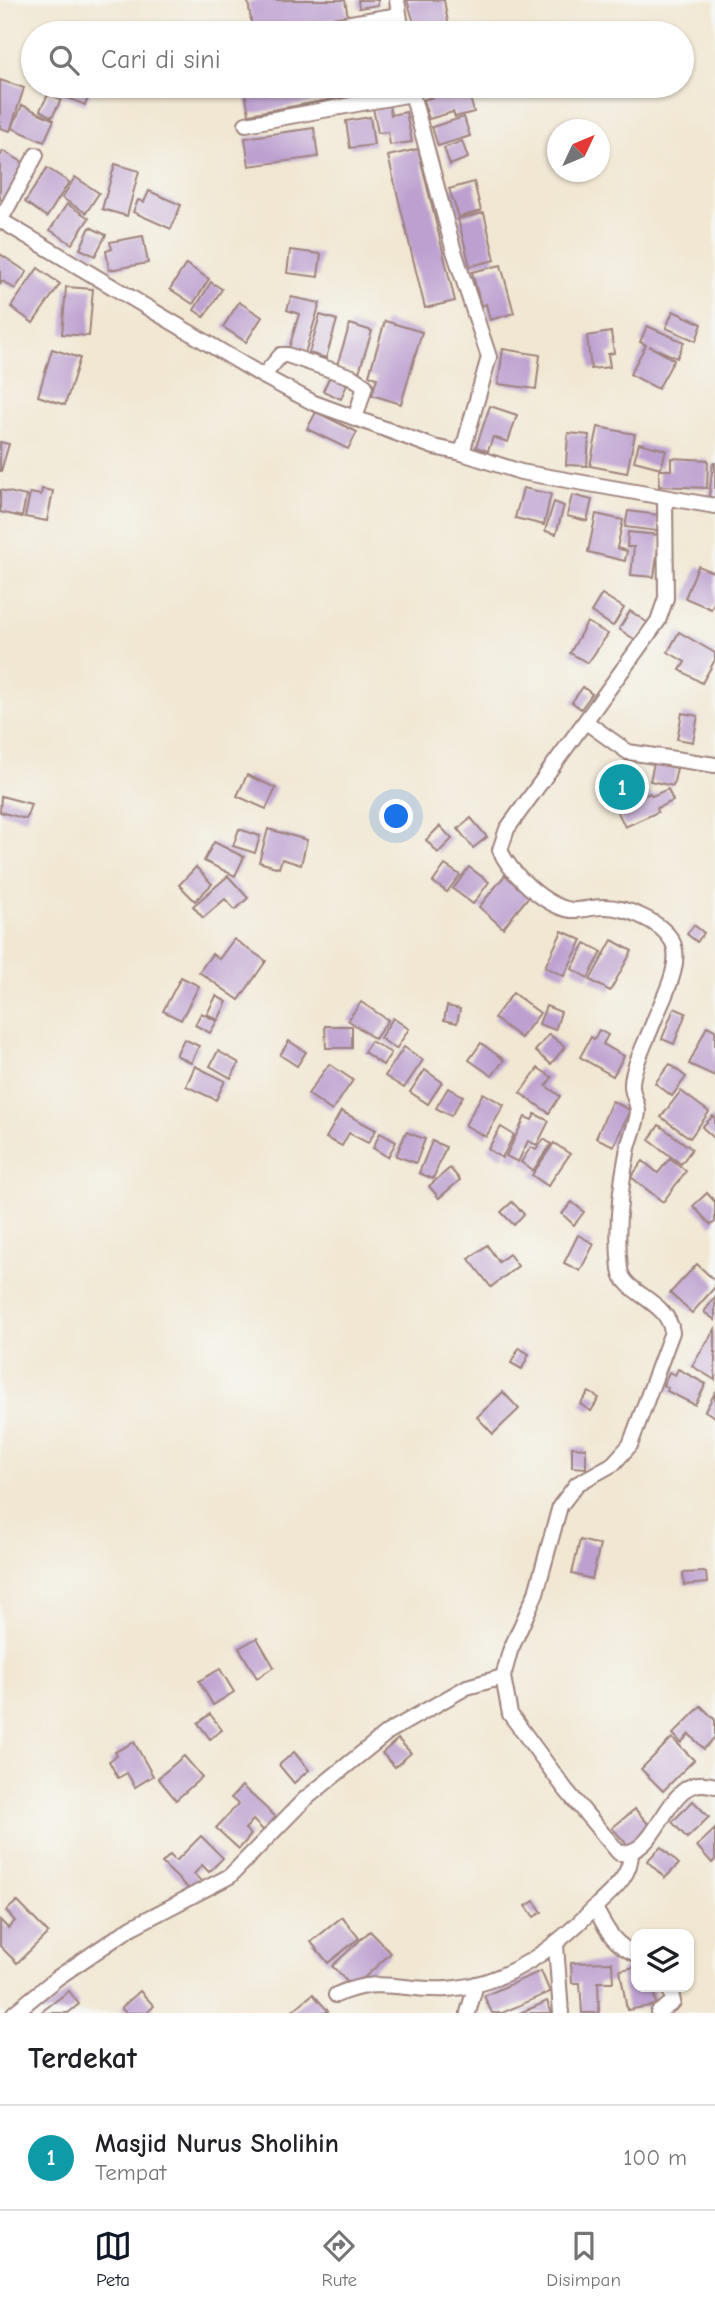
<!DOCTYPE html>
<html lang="id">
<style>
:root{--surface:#fff;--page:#f2f2f2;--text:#202124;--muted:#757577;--line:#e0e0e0;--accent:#111827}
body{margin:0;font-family:"Comic Neue",sans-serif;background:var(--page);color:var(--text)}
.controls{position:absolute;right:21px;bottom:21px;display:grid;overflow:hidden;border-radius:14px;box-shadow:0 2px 5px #0004}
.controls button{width:63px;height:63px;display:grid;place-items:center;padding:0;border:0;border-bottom:2px solid var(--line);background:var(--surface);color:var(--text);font:35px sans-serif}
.compass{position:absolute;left:547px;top:119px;width:63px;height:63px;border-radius:50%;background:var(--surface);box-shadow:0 2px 5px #0004;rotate:46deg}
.you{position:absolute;left:397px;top:817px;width:24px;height:24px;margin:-18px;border:5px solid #fff;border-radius:50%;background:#1a73e8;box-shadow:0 0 0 10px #1a73e833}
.badge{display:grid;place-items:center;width:46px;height:46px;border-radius:50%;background:var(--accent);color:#fff;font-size:23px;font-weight:700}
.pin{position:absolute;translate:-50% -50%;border:4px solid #fff;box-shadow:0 2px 7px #0006}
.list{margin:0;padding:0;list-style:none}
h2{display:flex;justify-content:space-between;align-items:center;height:91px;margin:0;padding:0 28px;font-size:30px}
h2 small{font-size:23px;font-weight:400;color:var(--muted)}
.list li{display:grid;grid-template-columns:46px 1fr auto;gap:21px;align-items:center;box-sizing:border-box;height:105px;padding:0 28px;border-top:2px solid var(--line)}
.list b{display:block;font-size:26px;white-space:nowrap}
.list p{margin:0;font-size:23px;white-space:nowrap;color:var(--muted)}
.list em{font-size:23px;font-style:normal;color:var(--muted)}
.icon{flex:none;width:38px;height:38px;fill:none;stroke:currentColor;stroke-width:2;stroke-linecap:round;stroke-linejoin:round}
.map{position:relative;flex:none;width:715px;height:2013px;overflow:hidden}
.search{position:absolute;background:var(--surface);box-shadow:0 2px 5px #0004;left:21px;right:21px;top:21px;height:77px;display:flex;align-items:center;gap:18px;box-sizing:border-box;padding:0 24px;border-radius:38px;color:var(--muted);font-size:26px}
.sheet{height:196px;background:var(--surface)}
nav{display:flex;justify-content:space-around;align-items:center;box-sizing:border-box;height:98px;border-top:2px solid var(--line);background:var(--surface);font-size:19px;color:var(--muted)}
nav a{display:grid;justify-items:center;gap:4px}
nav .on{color:var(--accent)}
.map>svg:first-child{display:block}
.building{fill:#bda0d0}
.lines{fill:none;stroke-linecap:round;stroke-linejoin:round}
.minor-casing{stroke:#9e837e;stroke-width:18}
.minor{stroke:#fff;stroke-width:14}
</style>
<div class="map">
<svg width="715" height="2013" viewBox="0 0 715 2013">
<rect width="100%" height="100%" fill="#f6f6f2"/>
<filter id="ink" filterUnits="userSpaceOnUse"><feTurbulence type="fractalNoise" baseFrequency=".0143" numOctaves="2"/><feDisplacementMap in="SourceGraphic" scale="14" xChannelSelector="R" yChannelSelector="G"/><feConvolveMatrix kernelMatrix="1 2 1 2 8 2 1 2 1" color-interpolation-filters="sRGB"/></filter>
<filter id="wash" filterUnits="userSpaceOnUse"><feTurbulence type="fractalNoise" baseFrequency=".00686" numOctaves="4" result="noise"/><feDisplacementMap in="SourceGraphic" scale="28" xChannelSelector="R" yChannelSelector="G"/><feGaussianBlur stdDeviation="1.57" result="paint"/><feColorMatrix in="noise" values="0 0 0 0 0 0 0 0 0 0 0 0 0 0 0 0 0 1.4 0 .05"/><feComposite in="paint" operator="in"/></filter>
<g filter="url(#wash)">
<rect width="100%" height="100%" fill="#f1e7d2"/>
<g id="blocks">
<!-- building -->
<g class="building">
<polygon points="260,0 345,0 348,17 253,32 248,2"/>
<polygon points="358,0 378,0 378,5 359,8"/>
<polygon points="407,0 444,0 449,28 417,33"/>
<polygon points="0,80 24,88 10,131 0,128"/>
<polygon points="39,86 93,86 85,105"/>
<polygon points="253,86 390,86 390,89 249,114 244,87"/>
<polygon points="451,91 453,98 469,94 474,112 455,117 453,112 429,119 423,100"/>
<polygon points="49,93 61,100 52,117 40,110"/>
<polygon points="22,105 54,120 44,142 12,128"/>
<polygon points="389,105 391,115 406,112 412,142 390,145 388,132 378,133 373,108"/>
<polygon points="370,117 374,145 350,148 346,121"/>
<polygon points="464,117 470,136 438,146 432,127"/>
<polygon points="314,128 318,157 249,166 245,138"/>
<polygon points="462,141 468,158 450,165 444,148"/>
<polygon points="418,149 455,301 425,308 388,156"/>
<polygon points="3,151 26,164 5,202 0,199 0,157"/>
<polygon points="115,164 139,171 127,216 102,209"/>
<polygon points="47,168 69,182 47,217 25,202"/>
<polygon points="75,177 99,193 86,213 62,198"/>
<polygon points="474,182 481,211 459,217 449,189"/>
<polygon points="149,191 181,205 171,229 133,212 138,200 144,202"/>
<polygon points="67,204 89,218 72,244 50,230"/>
<polygon points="484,213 495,260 470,266 458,219"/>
<polygon points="90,227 106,235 95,256 80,249"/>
<polygon points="143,236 148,263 109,270 106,251 112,249 110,242"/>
<polygon points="290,250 321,254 318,277 287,273"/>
<polygon points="0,254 27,272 15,289 2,281 0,285"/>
<polygon points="186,264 209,279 193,304 170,289"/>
<polygon points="501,265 514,313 490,320 486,304 481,306 472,272"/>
<polygon points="38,268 60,284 33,323 11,307"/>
<polygon points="211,282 222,289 204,317 194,310"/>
<polygon points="66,287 93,289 89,336 62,334"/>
<polygon points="291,297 320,303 305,353 289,348 299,314 287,310"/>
<polygon points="239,302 262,317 246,342 223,327"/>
<polygon points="673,311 702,324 696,341 666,328"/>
<polygon points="320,315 337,320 326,358 309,353"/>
<polygon points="385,321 422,332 401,404 372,395 377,378 369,375"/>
<polygon points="350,324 372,331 359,372 337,365"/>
<polygon points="647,326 684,342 677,358 649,346 674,360 658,389 630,374 646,345 640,342"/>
<polygon points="611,332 614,353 608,354 610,367 591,369 587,336"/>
<polygon points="52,349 80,358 65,405 38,396"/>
<polygon points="503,349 540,355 536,389 498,384"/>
<polygon points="330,376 347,384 341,399 323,391"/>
<polygon points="490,406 517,415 508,442 493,437 488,451 476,447"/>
<polygon points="316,412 357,432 348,449 307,429"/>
<polygon points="598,427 635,434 627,473 590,466"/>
<polygon points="568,433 589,435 587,466 566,465"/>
<polygon points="0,442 9,444 1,471 0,471"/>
<polygon points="639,443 666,450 661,468 634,461"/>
<polygon points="671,458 708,460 707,488 659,486 659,470 671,470"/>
<polygon points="713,463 715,463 715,498 709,497"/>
<polygon points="523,488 551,494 544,525 515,518"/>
<polygon points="42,489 53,491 47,521 25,517 30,493 41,495"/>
<polygon points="0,490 26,496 22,517 0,512"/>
<polygon points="572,495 592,500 587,521 567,516"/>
<polygon points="554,502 564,506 556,534 545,531"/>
<polygon points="628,511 659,515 657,531 625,527"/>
<polygon points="596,514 623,520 617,548 627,551 625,561 588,552"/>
<polygon points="628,532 660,535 654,577 631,575 634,547 627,547"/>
<polygon points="698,566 715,573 715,601 711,609 685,598"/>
<polygon points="602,594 624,608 613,626 591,612"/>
<polygon points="630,611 648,623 637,641 619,629"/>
<polygon points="587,622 608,634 588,663 570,653"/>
<polygon points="679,632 715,653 715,660 702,683 680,670 685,662 668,652"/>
<polygon points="583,687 592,694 581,709 572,702"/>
<polygon points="682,713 698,716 693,742 677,739"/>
<polygon points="627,761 642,792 613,806 601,781 613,776 610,770"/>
<polygon points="654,763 677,768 673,786 650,781"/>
<polygon points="247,775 276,788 266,809 237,796"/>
<polygon points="668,789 673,801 657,808 658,812 625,827 616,808 650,793 652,796"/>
<polygon points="1,796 31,804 26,819 0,812"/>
<polygon points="471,818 487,837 473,848 458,829"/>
<polygon points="440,826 452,839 438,853 426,840"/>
<polygon points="239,829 260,836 255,853 233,846"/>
<polygon points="268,829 307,840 301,865 282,859 279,868 259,862"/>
<polygon points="214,842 244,857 235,876 204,861"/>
<polygon points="445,865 460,875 447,892 433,882"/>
<polygon points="196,867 212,884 195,901 179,885"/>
<polygon points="469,867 489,882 473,904 453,889"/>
<polygon points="505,875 530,895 503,928 479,907"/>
<polygon points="228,876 248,898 235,910 225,899 203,918 193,906"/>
<polygon points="694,925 704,933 697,942 687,934"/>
<polygon points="562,931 582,940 564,976 545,967"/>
<polygon points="234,939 266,961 239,1000 199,972 212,954 219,959"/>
<polygon points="612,940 632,951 610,991 590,980"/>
<polygon points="585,943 602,952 588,978 572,969"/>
<polygon points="181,977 199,986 181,1020 163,1011"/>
<polygon points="513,993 540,1013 521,1038 494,1018"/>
<polygon points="216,996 227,1002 218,1020 207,1014"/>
<polygon points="361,1002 388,1020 375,1039 348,1020"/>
<polygon points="447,1006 460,1009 457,1023 444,1020"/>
<polygon points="546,1006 561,1012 555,1030 539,1024"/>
<polygon points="674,1008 686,1013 674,1044 662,1039"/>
<polygon points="201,1013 217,1021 210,1033 195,1025"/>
<polygon points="393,1018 409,1029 396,1049 380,1038"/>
<polygon points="325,1026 352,1026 352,1048 326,1048"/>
<polygon points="707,1026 715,1030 715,1076 689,1064"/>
<polygon points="599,1030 608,1035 603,1044 624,1056 613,1076 580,1057 591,1037 594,1039"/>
<polygon points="549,1034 565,1047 551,1064 535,1051"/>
<polygon points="184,1039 199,1046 191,1063 176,1055"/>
<polygon points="289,1041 306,1052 297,1066 280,1055"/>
<polygon points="371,1041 391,1053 383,1065 364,1052"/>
<polygon points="481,1043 504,1060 492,1076 469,1060"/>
<polygon points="404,1047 423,1060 404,1088 385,1076"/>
<polygon points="218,1051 239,1063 231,1078 210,1066"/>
<polygon points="329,1064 353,1080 332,1111 308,1094"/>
<polygon points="670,1064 686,1077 672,1096 655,1083"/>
<polygon points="195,1066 225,1081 216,1100 186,1086"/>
<polygon points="538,1068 552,1077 546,1086 560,1096 549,1113 520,1093"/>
<polygon points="425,1070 442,1082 428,1104 410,1092"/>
<polygon points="448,1088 463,1096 451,1116 436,1108"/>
<polygon points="681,1091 709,1112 690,1138 661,1117"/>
<polygon points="483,1093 504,1105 486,1137 465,1125"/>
<polygon points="612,1101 630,1110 614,1146 596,1138"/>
<polygon points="341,1111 376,1130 368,1143 349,1133 342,1146 326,1138"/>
<polygon points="535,1114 549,1121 537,1145 528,1141 518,1162 506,1156 525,1117 532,1120"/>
<polygon points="713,1116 715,1118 715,1139 702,1127"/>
<polygon points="659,1125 692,1149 681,1164 649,1140"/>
<polygon points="501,1127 514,1135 502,1158 488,1149"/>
<polygon points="406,1132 425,1139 416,1163 396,1156"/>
<polygon points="380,1133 396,1142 388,1157 373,1148"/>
<polygon points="544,1139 551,1144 533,1171 521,1162 531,1147 536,1150"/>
<polygon points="432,1141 446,1147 433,1179 419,1173"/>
<polygon points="554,1143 570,1154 548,1186 532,1175"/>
<polygon points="670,1158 686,1171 663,1202 631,1177 643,1161 658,1173"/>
<polygon points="450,1168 460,1180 439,1198 429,1186"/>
<polygon points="707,1193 715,1202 715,1222 711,1225 693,1206"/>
<polygon points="512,1202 524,1214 514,1225 501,1212"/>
<polygon points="572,1202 584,1212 574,1225 562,1214"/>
<polygon points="578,1235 594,1244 580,1271 564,1263"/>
<polygon points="487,1245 499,1262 509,1254 518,1266 491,1287 469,1259"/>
<polygon points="697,1264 715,1281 715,1287 692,1313 670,1293"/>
<polygon points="715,1297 715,1320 704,1312"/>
<polygon points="715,1329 715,1380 692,1366"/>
<polygon points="519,1348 529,1354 522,1369 511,1363"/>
<polygon points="678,1369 706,1384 695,1405 667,1391 668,1388 663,1385 669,1372 675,1375"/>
<polygon points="503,1392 519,1409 493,1434 477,1417"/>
<polygon points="589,1392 599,1398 591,1411 580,1404"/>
<polygon points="715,1393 715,1417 705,1411"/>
<polygon points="572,1447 586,1448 586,1468 572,1467"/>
<polygon points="580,1540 600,1545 592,1579 572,1574"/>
<polygon points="706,1572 707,1583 684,1585 683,1573"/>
<polygon points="257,1638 274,1667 257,1678 239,1648"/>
<polygon points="220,1669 234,1692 213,1705 199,1681"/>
<polygon points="701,1706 715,1720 715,1737 704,1749 689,1734 681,1743 673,1734"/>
<polygon points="210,1714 222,1730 210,1739 198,1723"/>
<polygon points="672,1738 694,1760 663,1791 641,1769"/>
<polygon points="398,1739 411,1753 395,1767 382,1753"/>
<polygon points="134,1742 153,1776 135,1787 127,1773 118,1778 109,1761 117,1756 115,1752"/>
<polygon points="294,1752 309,1770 294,1783 279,1765"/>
<polygon points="184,1756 202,1777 176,1800 158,1778"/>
<polygon points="242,1786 276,1817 264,1831 253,1820 245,1829 251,1835 239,1849 216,1828 238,1804 231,1798"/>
<polygon points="693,1801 709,1817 687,1838 672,1822"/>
<polygon points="635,1809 651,1827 629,1847 612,1828"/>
<polygon points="715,1829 715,1860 712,1863 697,1846"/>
<polygon points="201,1836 223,1858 209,1872 202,1865 194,1874 202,1882 192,1892 162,1863 170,1855 176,1861"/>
<polygon points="661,1847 679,1864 665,1878 647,1861"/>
<polygon points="17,1901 48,1933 17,1963 0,1946 0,1920 8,1928 15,1921 6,1911"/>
<polygon points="534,1901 542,1912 534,1917 526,1906"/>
<polygon points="342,1917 359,1938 328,1963 311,1942"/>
<polygon points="370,1931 391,1953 353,1988 332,1966"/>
<polygon points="612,1962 613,1982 598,1982 599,2013 582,2013 580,1983 572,1983 571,1963"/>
<polygon points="636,1967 636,1987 653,1987 656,2005 627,2010 620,1970"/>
<polygon points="541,1971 550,1992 502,2013 492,2013 484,1996"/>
<polygon points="69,1991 79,2004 68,2013 40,2013"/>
<polygon points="140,1991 154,2006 147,2013 126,2013 121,2008"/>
<polygon points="313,1994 328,2011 325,2013 290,2013"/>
<polygon points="547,2001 552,2013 519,2013 532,2008"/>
</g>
</g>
</g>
<g filter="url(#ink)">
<use href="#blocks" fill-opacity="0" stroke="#9e837e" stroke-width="2"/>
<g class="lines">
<defs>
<g id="minor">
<polyline points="397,0 402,33"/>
<polyline points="291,33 399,15"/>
<polyline points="410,86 453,248 489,357 462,453"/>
<polyline points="246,124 412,94"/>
<polyline points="0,220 263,376 314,403 434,447 462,453 521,472 715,506"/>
<polyline points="0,221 36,155"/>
<polyline points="263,376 281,355 287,355 352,377 365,386 355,419"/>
<path d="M665,498l1,100 -8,23 -151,208 -7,21c10,23 45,56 71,60 9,1 21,-3 31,-3 22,-1 59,14 70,34 12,22 -10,59 -18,80 -6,17 -23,48 -22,65 0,9 6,17 6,26 -1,13 -9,27 -11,41 -7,36 -11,79 -7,116 3,25 48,31 52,63l-42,113 -17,19 -36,20 -17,22 -24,87 -26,58 -7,26 7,37 56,76 53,63c44,4 45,-84 96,-67"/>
<polyline points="586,722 628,752 715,765"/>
<path d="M595,1908c11,20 18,37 41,46"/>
<polyline points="556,1945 561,2013"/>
<path d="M336,1995c45,-20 69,-3 111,-6 59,-4 107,-40 147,-81 17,-17 37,-30 37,-56"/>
<polyline points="14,2013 57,1978 132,1927 230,1876 304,1800 388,1732 467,1687 503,1677"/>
<polyline points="468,2013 476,1984"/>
<polyline points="658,2013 673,2002 670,1987"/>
</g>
</defs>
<!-- minor casing -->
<use href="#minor" class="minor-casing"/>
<!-- minor -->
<use href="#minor" class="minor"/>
</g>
</g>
</svg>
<div class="controls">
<button><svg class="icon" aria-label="layers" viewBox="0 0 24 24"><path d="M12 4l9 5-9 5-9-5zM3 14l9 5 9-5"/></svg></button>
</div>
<svg class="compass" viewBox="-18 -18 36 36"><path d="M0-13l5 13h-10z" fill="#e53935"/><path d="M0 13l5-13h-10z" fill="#757577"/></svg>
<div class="you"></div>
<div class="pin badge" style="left:622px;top:787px;background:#0f9aa8">1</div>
<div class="search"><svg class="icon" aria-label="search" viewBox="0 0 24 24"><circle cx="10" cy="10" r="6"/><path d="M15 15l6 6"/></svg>Cari di sini</div>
</div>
<section class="sheet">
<h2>Terdekat<small></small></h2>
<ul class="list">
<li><span class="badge" style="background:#0f9aa8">1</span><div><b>Masjid Nurus Sholihin</b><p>Tempat</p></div><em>100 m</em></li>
</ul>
</section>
<nav>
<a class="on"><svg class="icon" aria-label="map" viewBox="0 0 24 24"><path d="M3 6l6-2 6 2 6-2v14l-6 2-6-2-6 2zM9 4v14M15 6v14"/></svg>Peta</a>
<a><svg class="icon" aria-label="directions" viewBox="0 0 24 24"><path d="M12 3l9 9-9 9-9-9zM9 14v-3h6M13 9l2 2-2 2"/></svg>Rute</a>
<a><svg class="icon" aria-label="saved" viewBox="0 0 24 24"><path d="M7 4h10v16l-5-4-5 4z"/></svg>Disimpan</a>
</nav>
